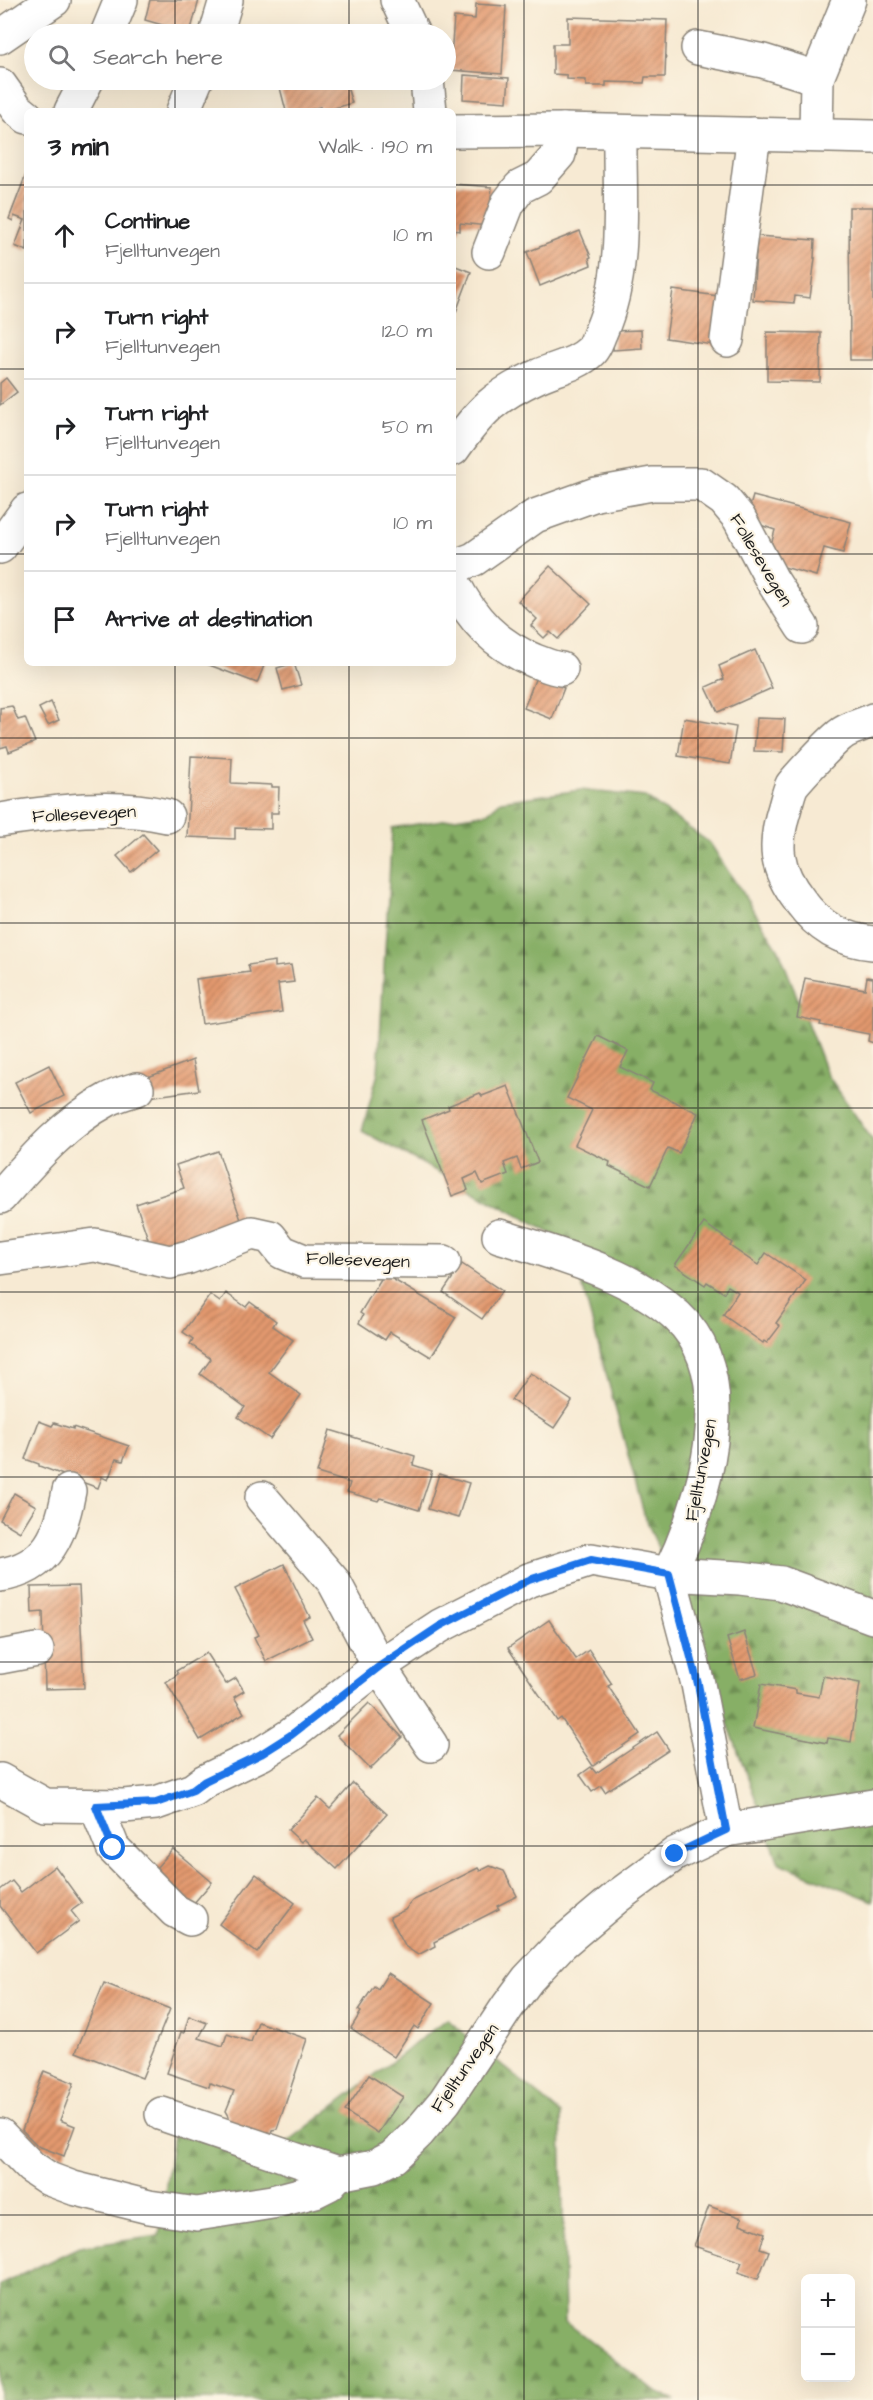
<!DOCTYPE html>
<meta charset="utf-8">
<style>
:root{--surface:#fff;--page:#f6f6f6;--text:#202124;--muted:#757577;--line:#e0e0e0}
body{margin:0;font-family:"Architects Daughter",sans-serif;background:var(--page);color:var(--text)}
.controls{position:absolute;right:18px;bottom:18px;display:grid;overflow:hidden;border-radius:9px;box-shadow:0 6px 24px #0002}
.controls button{width:54px;height:54px;display:grid;place-items:center;padding:0;border:0;border-bottom:2px solid var(--line);background:var(--surface);color:var(--text);font:30px sans-serif}
.stop{position:absolute;width:18px;height:18px;margin:-14px;border:4px solid #1a73e8;border-radius:50%;background:#fff}
.stop.end{background:#1a73e8;border-color:#fff;box-shadow:0 2px 6px #0008}
.list{margin:0;padding:0;list-style:none}
h2{display:flex;justify-content:space-between;align-items:center;height:78px;margin:0;padding:0 24px;font-size:26px}
h2 small{font-size:20px;font-weight:400;color:var(--muted)}
.list li{display:grid;grid-template-columns:39px 1fr auto;gap:18px;align-items:center;box-sizing:border-box;height:96px;padding:0 24px;border-top:2px solid var(--line)}
.list b{display:block;font-size:22px;white-space:nowrap}
.list p{margin:0;font-size:20px;white-space:nowrap;color:var(--muted)}
.list em{font-size:20px;font-style:normal;color:var(--muted)}
.icon{flex:none;width:33px;height:33px;fill:none;stroke:currentColor;stroke-width:2;stroke-linecap:round;stroke-linejoin:round}
.map{position:relative;flex:none;width:873px;height:2400px;overflow:hidden}
.search{position:absolute;background:var(--surface);box-shadow:0 6px 24px #0002;left:24px;top:24px;width:432px;height:66px;display:flex;align-items:center;gap:15px;box-sizing:border-box;padding:0 21px;border-radius:33px;color:var(--muted);font-size:22px}
.panel{position:absolute;background:var(--surface);box-shadow:0 6px 24px #0002;left:24px;top:108px;width:432px;height:558px;border-radius:9px}
.map>svg:first-child{display:block}
.forest{fill:url(#forest-firs);stroke:#526641;stroke-width:1.5}
.building{fill:url(#building-hatch)}
.lines{fill:none;stroke-linecap:round;stroke-linejoin:round}
.minor-casing{stroke:#8a8378;stroke-width:36}
.major-casing{stroke:#8a8378;stroke-width:36}
.minor{stroke:#fff;stroke-width:33}
.major{stroke:#fff;stroke-width:33}
.route{stroke:#1a73e8;stroke-width:8}
.grid{fill:none;stroke:#1c1c1c;stroke-width:1.5;stroke-opacity:0.55}
.labels{text-anchor:middle;dominant-baseline:central;stroke-width:4.5;stroke-linejoin:round;paint-order:stroke}
.street-label{font-size:18px;fill:#1c1c1c;stroke:#fcf5e5}
</style>
<div class="map">
<svg width="873" height="2400" viewBox="0 0 873 2400">
<defs>
<pattern id="forest-firs" width="22" height="20" patternUnits="userSpaceOnUse" patternTransform="scale(1.5)"><rect width="22" height="20" fill="#87af66"/><path d="M5 1l3.5 6h-7zM16 11l3.5 6h-7z" fill="#6e8e53"/></pattern>
<pattern id="building-hatch" width="6" height="6" patternUnits="userSpaceOnUse" patternTransform="scale(1.5)"><rect width="6" height="6" fill="#e3996e"/><path d="M-1 1l2-2M0 6l6-6M5 7l2-2" fill="none" stroke="#b77c5a"/></pattern>
</defs>
<rect width="100%" height="100%" fill="#fcf5e5"/>
<filter id="ink" filterUnits="userSpaceOnUse"><feTurbulence type="fractalNoise" baseFrequency=".0167" numOctaves="2"/><feDisplacementMap in="SourceGraphic" scale="12" xChannelSelector="R" yChannelSelector="G"/><feConvolveMatrix kernelMatrix="1 2 1 2 8 2 1 2 1" color-interpolation-filters="sRGB"/></filter>
<filter id="wash" filterUnits="userSpaceOnUse"><feTurbulence type="fractalNoise" baseFrequency=".008" numOctaves="4" result="noise"/><feDisplacementMap in="SourceGraphic" scale="24" xChannelSelector="R" yChannelSelector="G"/><feGaussianBlur stdDeviation="1.35" result="paint"/><feColorMatrix in="noise" values="0 0 0 0 0 0 0 0 0 0 0 0 0 0 0 0 0 1.4 0 .05"/><feComposite in="paint" operator="in"/></filter>
<g filter="url(#wash)">
<rect width="100%" height="100%" fill="#f7ead3"/>
<!-- forest -->
<g class="forest">
<polygon points="581,790 645,797 710,843 779,950 827,1074 873,1141 873,1901 779,1863 709,1672 644,1514 571,1244 362,1131 378,1073 392,828 487,813 501,801"/>
<polygon points="447,2019 561,2114 565,2322 656,2392 675,2400 0,2400 0,2285 79,2247 159,2236 173,2135 276,2151"/>
</g>
<g id="blocks">
<!-- building -->
<g class="building">
<polygon points="150,0 199,0 190,33 145,20"/>
<polygon points="476,4 506,6 502,74 450,70 454,17 475,19"/>
<polygon points="568,17 667,20 665,77 645,77 644,83 606,82 606,86 586,86 586,80 567,79 567,75 553,74 553,44 568,44"/>
<polygon points="331,28 333,34 309,34"/>
<polygon points="464,75 509,78 507,102 463,99"/>
<polygon points="278,80 345,80 352,103 325,111 321,111 320,107 306,111 286,111"/>
<polygon points="27,172 27,251 15,246 25,220 14,216 13,221 9,219"/>
<polygon points="453,184 492,187 488,226 460,223 460,231 453,230"/>
<polygon points="849,207 873,207 873,360 850,360"/>
<polygon points="580,231 591,257 589,258 591,265 540,286 527,252"/>
<polygon points="757,236 815,240 814,258 815,258 810,298 795,296 794,303 753,300"/>
<polygon points="453,265 471,272 456,312 453,311"/>
<polygon points="673,290 726,297 720,346 666,338"/>
<polygon points="641,330 642,348 613,350 613,331"/>
<polygon points="767,332 821,333 820,382 767,381"/>
<polygon points="6,378 17,392 0,405 0,383"/>
<polygon points="753,496 851,522 843,553 824,548 816,576 773,564 769,553 775,530 746,520"/>
<polygon points="550,566 591,604 558,639 550,632 544,638 531,626 537,619 518,601"/>
<polygon points="755,650 772,688 718,712 706,687 724,679 719,666"/>
<polygon points="204,663 265,663 257,683"/>
<polygon points="294,663 301,685 283,690 277,668"/>
<polygon points="536,677 564,688 552,719 524,708"/>
<polygon points="51,702 59,720 48,725 39,708"/>
<polygon points="12,706 18,720 25,718 35,742 9,752 7,746 0,748 0,708"/>
<polygon points="684,718 736,727 730,764 678,756"/>
<polygon points="757,718 785,719 783,752 754,751"/>
<polygon points="191,756 232,758 231,783 272,785 272,787 279,787 278,813 271,813 271,829 235,828 235,839 187,837"/>
<polygon points="143,834 157,850 131,872 117,856"/>
<polygon points="275,961 275,967 291,965 294,982 278,984 282,1012 202,1024 196,979 250,972 248,965"/>
<polygon points="867,977 873,978 873,1043 868,1041 869,1034 820,1025 821,1022 797,1017 805,978 865,989"/>
<polygon points="598,1036 628,1051 620,1067 653,1083 650,1090 698,1113 679,1153 668,1148 650,1186 609,1166 610,1162 575,1145 592,1110 567,1098"/>
<polygon points="193,1060 199,1090 141,1098 135,1082"/>
<polygon points="49,1065 64,1096 31,1113 15,1082"/>
<polygon points="508,1086 538,1162 521,1169 517,1158 504,1163 508,1174 482,1184 477,1173 464,1179 468,1190 452,1196 422,1120 449,1109 448,1106 465,1099 480,1093 482,1096"/>
<polygon points="218,1151 243,1226 154,1256 136,1204 184,1188 176,1165"/>
<polygon points="704,1223 732,1243 730,1246 758,1265 766,1253 806,1280 776,1323 780,1326 767,1343 764,1341 763,1343 723,1315 738,1292 728,1286 724,1293 707,1282 705,1285 675,1265"/>
<polygon points="462,1264 502,1291 482,1319 443,1292"/>
<polygon points="384,1274 456,1317 431,1357 390,1332 385,1340 359,1323 363,1315 360,1313"/>
<polygon points="226,1293 246,1307 250,1302 276,1321 273,1326 293,1340 269,1372 301,1395 270,1439 238,1417 245,1407 200,1374 211,1359 190,1344 193,1339 183,1332 210,1295 220,1302"/>
<polygon points="530,1373 572,1401 554,1428 511,1400"/>
<polygon points="39,1421 52,1426 54,1423 73,1429 73,1427 129,1446 123,1461 116,1459 108,1480 102,1477 98,1488 39,1466 39,1464 25,1459"/>
<polygon points="330,1430 415,1456 413,1465 432,1471 419,1510 380,1498 378,1501 347,1492 350,1483 317,1473"/>
<polygon points="439,1474 469,1483 458,1518 428,1509"/>
<polygon points="14,1493 36,1506 20,1532 0,1520"/>
<polygon points="284,1564 310,1617 303,1620 312,1638 266,1661 254,1637 259,1635 235,1589"/>
<polygon points="79,1586 84,1688 45,1689 43,1612 32,1613 31,1587"/>
<polygon points="549,1620 576,1659 589,1650 612,1684 608,1686 640,1734 593,1766 561,1718 557,1721 508,1648"/>
<polygon points="744,1632 757,1674 740,1679 727,1638"/>
<polygon points="206,1653 226,1684 236,1678 244,1691 234,1697 244,1713 200,1740 166,1682 178,1674 176,1671"/>
<polygon points="823,1676 860,1683 851,1742 828,1738 827,1743 753,1728 761,1684 796,1690 796,1693 819,1697"/>
<polygon points="369,1703 402,1737 370,1769 337,1735"/>
<polygon points="657,1732 669,1750 605,1792 601,1786 592,1792 580,1775 591,1767 596,1773"/>
<polygon points="353,1783 387,1814 337,1869 304,1839 301,1842 288,1830 318,1798 330,1809"/>
<polygon points="173,1849 212,1882 187,1911 148,1877"/>
<polygon points="55,1866 82,1903 71,1911 79,1921 36,1953 0,1906 0,1890 12,1881 21,1892"/>
<polygon points="490,1866 504,1871 517,1896 497,1906 499,1909 434,1942 435,1946 418,1955 406,1947 390,1917 405,1910 412,1901 478,1868 480,1871"/>
<polygon points="256,1874 295,1903 257,1953 219,1924"/>
<polygon points="388,1973 434,2003 418,2029 414,2026 394,2057 351,2028 361,2012 358,2010 374,1986 378,1989"/>
<polygon points="104,1983 170,2009 142,2078 76,2052"/>
<polygon points="189,2016 207,2023 199,2038 223,2046 227,2034 251,2042 258,2022 307,2039 277,2129 272,2130 268,2143 227,2123 229,2116 226,2111 234,2091 210,2083 209,2087 167,2073 181,2032 184,2033"/>
<polygon points="44,2071 74,2083 60,2120 75,2126 64,2156 38,2146 22,2130"/>
<polygon points="369,2075 403,2097 378,2133 345,2111"/>
<polygon points="709,2206 742,2218 740,2224 765,2233 760,2248 769,2251 758,2279 738,2272 742,2262 694,2246"/>
</g>
</g>
</g>
<g filter="url(#ink)">
<use href="#blocks" fill-opacity="0" stroke="#8a8378" stroke-width="1.5"/>
<g class="lines">
<defs>
<g id="minor">
<polyline points="397,0 413,34"/>
<polyline points="107,34 121,0"/>
<polyline points="216,34 226,0"/>
<polyline points="0,37 54,0"/>
<polyline points="698,48 763,61 817,78"/>
<polyline points="427,80 430,111"/>
<polyline points="0,85 17,109 27,117"/>
<polyline points="71,111 87,80"/>
<polyline points="183,111 196,80"/>
<polyline points="816,135 817,78 849,0"/>
<polyline points="489,252 508,203 520,187 538,178 559,154 563,130"/>
<polyline points="727,340 754,134"/>
<path d="M453,449c27,-38 41,-53 85,-73 17,-8 39,-11 53,-25 5,-5 7,-14 10,-20 27,-62 18,-134 19,-199"/>
<polyline points="453,567 474,559 535,516 596,494 652,484 701,484 724,500 739,518 772,580 802,627"/>
<path d="M453,582c19,38 43,63 82,79 9,3 17,7 26,8"/>
<path d="M873,720c-10,5 -25,8 -33,15 -11,9 -40,40 -48,50 -3,6 -5,15 -7,22 -12,38 -10,62 15,94 19,26 41,39 73,42"/>
<path d="M0,820c54,-8 113,-17 167,-4"/>
<path d="M0,1197c31,-35 65,-75 107,-97 9,-5 20,-8 30,-11"/>
<path d="M499,1236c60,19 131,37 178,80 67,62 26,189 -8,258l29,110 28,146"/>
<polyline points="0,1258 95,1245 170,1262 189,1257 252,1233 270,1237 282,1252 304,1261 444,1262"/>
<polyline points="262,1498 334,1582 379,1666 431,1745"/>
<path d="M0,1575c49,-7 61,-42 69,-84"/>
<polyline points="0,1657 37,1650"/>
<polyline points="0,1780 45,1805 124,1806 156,1803 193,1790 205,1781 261,1754 291,1735 379,1666 440,1626 529,1580 591,1560 669,1574 740,1578 781,1583 873,1617"/>
<polyline points="96,1806 113,1848 175,1911 190,1919"/>
<polyline points="162,2114 338,2174 374,2167 393,2157 419,2132 445,2101 508,2006 528,1979 561,1944 618,1896 675,1854 726,1830 873,1806"/>
<polyline points="0,2135 31,2167 49,2179 73,2188 149,2207 197,2214 272,2202 315,2191 329,2184 338,2174"/>
</g>
<g id="major">
<polyline points="453,131 563,130 873,137"/>
<polyline points="0,547 27,510"/>
</g>
</defs>
<!-- minor casing -->
<use href="#minor" class="minor-casing"/>
<!-- major casing -->
<use href="#major" class="major-casing"/>
<!-- minor -->
<use href="#minor" class="minor"/>
<!-- major -->
<use href="#major" class="major"/>
</g>
</g>
<g class="lines" filter="url(#ink)">
<!-- route -->
<polyline class="route" points="113,1848 96,1806 156,1803 193,1790 205,1781 261,1754 291,1735 380,1666 440,1626 529,1580 591,1560 669,1574 698,1684 726,1830 675,1854"/>
</g>
<!-- grid -->
<path class="grid" d="M175,0v34M349,0v34M524,0v2400M698,0v2400M175,80v31M349,80v31M0,185h27M453,185h420M0,369h27M453,369h420M0,554h27M453,554h420M175,663v1737M349,663v1737M0,738h873M0,923h873M0,1108h873M0,1292h873M0,1477h873M0,1662h873M0,1846h873M0,2031h873M0,2215h873"/>
<g class="labels">
<!-- street labels -->
<g class="street-label">
<text transform="translate(761 560) rotate(59)">Follesevegen</text>
<text transform="translate(84 814) rotate(-3)">Follesevegen</text>
<text transform="translate(358 1260) rotate(2)">Follesevegen</text>
<text transform="translate(701 1470) rotate(-79)">Fjelltunvegen</text>
<text transform="translate(465 2068) rotate(-55)">Fjelltunvegen</text>
</g>
</g>
</svg>
<div class="controls">
<button>+</button>
<button>−</button>
</div>
<div class="stop" style="left:113px;top:1848px"></div>
<div class="stop end" style="left:675px;top:1854px"></div>
<div class="search"><svg class="icon" aria-label="search" viewBox="0 0 24 24"><circle cx="10" cy="10" r="6"/><path d="M15 15l6 6"/></svg>Search here</div>
<section class="panel">
<h2>3 min<small>Walk · 190 m</small></h2>
<ul class="list">
<li><svg class="icon" aria-label="ahead" viewBox="0 0 24 24"><path d="M12 20V5M6 11l6-6 6 6"/></svg><div><b>Continue</b><p>Fjelltunvegen</p></div><em>10 m</em></li>
<li><svg class="icon" aria-label="right" viewBox="0 0 24 24"><path d="M7 20v-9h11M14 6l5 5-5 5"/></svg><div><b>Turn right</b><p>Fjelltunvegen</p></div><em>120 m</em></li>
<li><svg class="icon" aria-label="right" viewBox="0 0 24 24"><path d="M7 20v-9h11M14 6l5 5-5 5"/></svg><div><b>Turn right</b><p>Fjelltunvegen</p></div><em>50 m</em></li>
<li><svg class="icon" aria-label="right" viewBox="0 0 24 24"><path d="M7 20v-9h11M14 6l5 5-5 5"/></svg><div><b>Turn right</b><p>Fjelltunvegen</p></div><em>10 m</em></li>
<li><svg class="icon" aria-label="arrive" viewBox="0 0 24 24"><path d="M6 21V4h12l-3 4 3 4H6"/></svg><div><b>Arrive at destination</b></div></li>
</ul>
</section>
</div>
